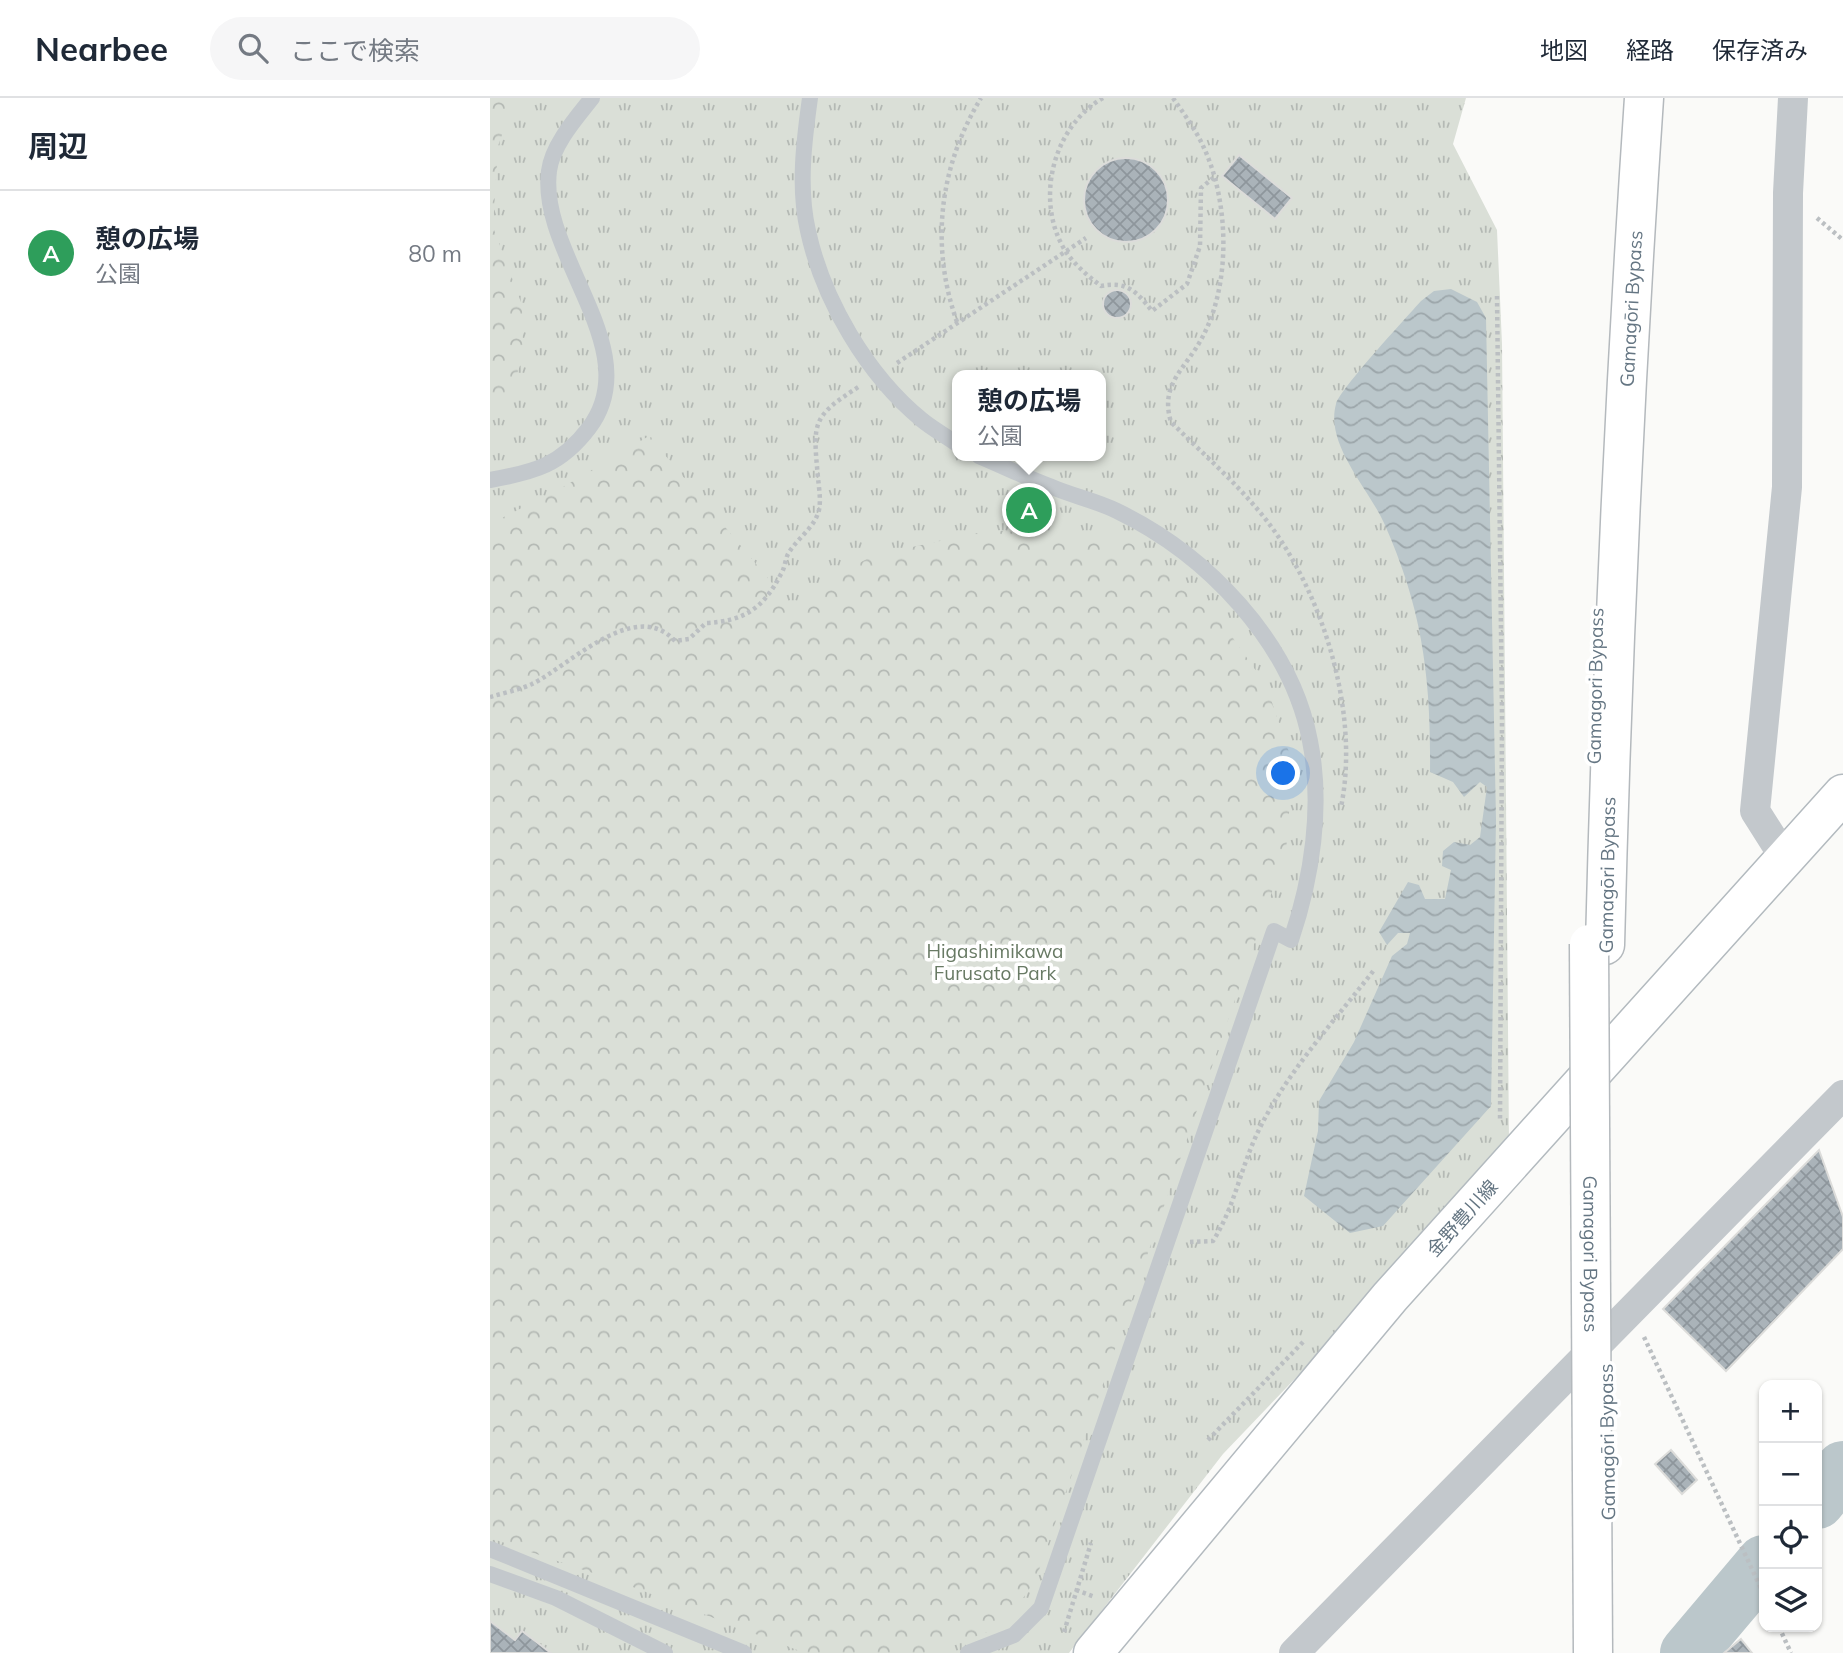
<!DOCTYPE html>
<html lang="ja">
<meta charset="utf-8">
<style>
:root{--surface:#fff;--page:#f6f6f7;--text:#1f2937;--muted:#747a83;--line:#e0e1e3;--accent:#e4572e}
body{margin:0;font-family:Mulish,"Noto Sans JP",sans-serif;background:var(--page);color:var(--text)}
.controls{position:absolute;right:21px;bottom:21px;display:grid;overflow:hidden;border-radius:14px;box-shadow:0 2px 5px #0004}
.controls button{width:63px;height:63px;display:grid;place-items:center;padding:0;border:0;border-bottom:2px solid var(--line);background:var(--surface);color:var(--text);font:35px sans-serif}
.you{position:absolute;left:794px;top:676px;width:24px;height:24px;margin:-18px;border:5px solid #fff;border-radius:50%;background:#1a73e8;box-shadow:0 0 0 10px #1a73e833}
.badge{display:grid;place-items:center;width:46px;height:46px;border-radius:50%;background:var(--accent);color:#fff;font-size:23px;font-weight:700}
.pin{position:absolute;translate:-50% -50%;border:4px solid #fff;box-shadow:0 2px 7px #0006}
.popup{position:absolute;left:462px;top:272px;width:154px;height:91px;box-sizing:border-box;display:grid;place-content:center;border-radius:14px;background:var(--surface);filter:drop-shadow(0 2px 5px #0005);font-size:23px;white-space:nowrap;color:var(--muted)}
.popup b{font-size:26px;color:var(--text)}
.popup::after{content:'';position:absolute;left:50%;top:100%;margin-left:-14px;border:14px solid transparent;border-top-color:var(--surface)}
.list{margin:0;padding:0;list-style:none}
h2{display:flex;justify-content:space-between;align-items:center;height:91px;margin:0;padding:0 28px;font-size:30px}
h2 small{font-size:23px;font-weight:400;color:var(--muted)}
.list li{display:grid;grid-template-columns:46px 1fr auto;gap:21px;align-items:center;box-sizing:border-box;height:126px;padding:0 28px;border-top:2px solid var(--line)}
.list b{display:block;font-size:26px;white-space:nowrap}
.list p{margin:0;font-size:23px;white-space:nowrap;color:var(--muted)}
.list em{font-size:23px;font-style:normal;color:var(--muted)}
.icon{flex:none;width:38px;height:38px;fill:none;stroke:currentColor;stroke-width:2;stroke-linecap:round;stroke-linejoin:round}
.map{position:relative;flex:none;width:1353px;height:1555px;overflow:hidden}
header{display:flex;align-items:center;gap:42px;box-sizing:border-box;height:98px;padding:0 35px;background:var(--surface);border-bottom:2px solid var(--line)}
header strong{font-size:33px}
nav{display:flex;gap:38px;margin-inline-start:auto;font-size:24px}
.search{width:490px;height:63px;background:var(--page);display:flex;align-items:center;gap:18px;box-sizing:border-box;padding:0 24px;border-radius:38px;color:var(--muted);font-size:26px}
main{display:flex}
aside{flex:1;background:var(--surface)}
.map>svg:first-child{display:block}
.grass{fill:url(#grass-tufts);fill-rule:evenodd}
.forest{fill:url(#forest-crowns)}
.water{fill:url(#water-waves)}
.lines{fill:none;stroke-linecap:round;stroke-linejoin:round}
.river{stroke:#bbc7cb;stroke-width:56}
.building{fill:url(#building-cross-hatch);stroke:#dcdcda;stroke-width:2}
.secondary-casing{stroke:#b3babf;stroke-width:41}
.highway-casing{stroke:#b4b9bd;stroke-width:41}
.path{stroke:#bbbfc2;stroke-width:4.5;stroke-dasharray:3.5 3.5;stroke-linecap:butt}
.lane{stroke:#c3c8cc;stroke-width:16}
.street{stroke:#c3c8cc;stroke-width:30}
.secondary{stroke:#fff;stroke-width:38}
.highway{stroke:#fff;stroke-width:38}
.highway-bridge-casing{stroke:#b4b9bd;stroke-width:41;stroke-linecap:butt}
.highway-bridge{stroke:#fff;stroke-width:38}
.labels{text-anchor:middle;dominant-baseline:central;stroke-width:7;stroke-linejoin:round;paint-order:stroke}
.street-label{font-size:19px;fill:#657683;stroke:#fff}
.park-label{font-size:19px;fill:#687a64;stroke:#fff}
</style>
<header>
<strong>Nearbee</strong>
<div class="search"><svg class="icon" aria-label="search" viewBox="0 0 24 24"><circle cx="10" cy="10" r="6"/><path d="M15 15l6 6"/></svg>ここで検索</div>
<nav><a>地図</a><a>経路</a><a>保存済み</a></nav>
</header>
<main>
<aside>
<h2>周辺<small></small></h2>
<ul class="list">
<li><span class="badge" style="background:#2e9e5b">A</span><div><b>憩の広場</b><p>公園</p></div><em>80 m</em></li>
</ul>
</aside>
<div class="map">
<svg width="1353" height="1555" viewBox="0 0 1353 1555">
<defs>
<pattern id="grass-tufts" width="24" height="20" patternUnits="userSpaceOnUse" patternTransform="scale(1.75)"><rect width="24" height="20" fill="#dadfd7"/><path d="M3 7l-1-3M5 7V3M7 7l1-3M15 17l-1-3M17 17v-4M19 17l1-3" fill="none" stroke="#b4b9b4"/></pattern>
<pattern id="forest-crowns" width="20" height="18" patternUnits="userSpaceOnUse" patternTransform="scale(1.75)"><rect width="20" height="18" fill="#dadfd7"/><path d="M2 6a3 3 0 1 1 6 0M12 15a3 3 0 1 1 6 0" fill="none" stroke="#b4b9b4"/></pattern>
<pattern id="water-waves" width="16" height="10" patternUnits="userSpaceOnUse" patternTransform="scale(1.75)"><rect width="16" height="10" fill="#bbc7cb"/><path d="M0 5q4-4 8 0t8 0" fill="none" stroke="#9ca6aa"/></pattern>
<pattern id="building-cross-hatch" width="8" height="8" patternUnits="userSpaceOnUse" patternTransform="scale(1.75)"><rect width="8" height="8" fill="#aab3b9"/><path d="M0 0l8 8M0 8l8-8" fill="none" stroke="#8e969c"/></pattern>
</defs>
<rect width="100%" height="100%" fill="#fafaf8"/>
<!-- grass -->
<path class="grass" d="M0,0h976l-13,46 44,86 5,114 7,798 -155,175 -131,137 -154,199h-579zM467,277h144v81h-144z"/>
<!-- forest -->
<g class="forest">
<polygon points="0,0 25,0 8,48 3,129 32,207 33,260 12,314 0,320"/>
<polygon points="159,338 307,515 355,472 385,457 501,432 638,443 724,513 776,587 803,666 796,753 546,1481 514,1528 441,1555 315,1555 135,1486 0,1440 0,426 73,389"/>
</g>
<!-- water -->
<path class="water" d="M961,191l26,13 9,16 10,502 -5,286 -108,120 -33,7 -46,-37 14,-65 1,-30 35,-59 38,-86 15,-12 3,-11h-12l-11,12 -8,-13 29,-50 11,3 6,14h20l6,-29 -9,-4 1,-15 11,-9 16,3 10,-8 7,-50 -7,-5 -16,15 -11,-15 -23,-10c1,-93 -7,-162 -46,-249 -17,-37 -59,-79 -48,-119 4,-15 70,-86 85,-103l13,-10z"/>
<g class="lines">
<!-- river -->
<g class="river">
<polyline points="1327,1403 1353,1371"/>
<polyline points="1198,1555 1274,1465"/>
</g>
</g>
<!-- building -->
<g class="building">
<polygon points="749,57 802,100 785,121 732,78"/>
<circle cx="636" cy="102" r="42"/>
<circle cx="627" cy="206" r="14"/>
<polygon points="1329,1052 1353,1119 1353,1151 1236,1273 1173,1211"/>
<polygon points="1181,1352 1207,1382 1192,1396 1165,1366"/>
<polygon points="0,1523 25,1542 32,1533 61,1555 0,1555"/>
<polygon points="1251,1541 1262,1555 1234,1555"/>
</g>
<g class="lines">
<defs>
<polyline id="secondary" points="603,1555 900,1199 1353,696"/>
<g id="highway">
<path id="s1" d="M1115,847c7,-283 20,-565 39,-847"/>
</g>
</defs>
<!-- secondary casing -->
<use href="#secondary" class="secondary-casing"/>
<!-- highway casing -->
<use href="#highway" class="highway-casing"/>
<!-- path -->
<g class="path">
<path d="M613,0c-51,29 -69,104 -37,154 9,13 22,24 35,34 26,-5 35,5 51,25l35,-27 13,-38 1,-58 12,-10"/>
<path d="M683,0c11,16 23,32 31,50 25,54 27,135 -1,188 -16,32 -44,47 -32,86 32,32 68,63 96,99 57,74 93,194 74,286"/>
<polyline points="1327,120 1353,142"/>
<polyline points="1007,198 1012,616 1010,1024"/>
<path d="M467,224c-27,-76 -18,-155 24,-224"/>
<polyline points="407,265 596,140"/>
<path d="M0,599c13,-4 29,-7 42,-13 37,-18 103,-87 143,-43l14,-2 17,-16c38,-2 57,-14 75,-49 4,-6 4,-14 7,-20 9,-16 26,-25 31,-44 2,-10 0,-22 -1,-32 -5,-56 -7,-61 42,-92"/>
<path d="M700,1144l23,-1c21,-33 27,-70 43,-105 28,-61 77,-113 118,-166"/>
<polyline points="1154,1239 1274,1497"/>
<polyline points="718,1342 815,1242"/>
<polyline points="586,1492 605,1499"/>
<polyline points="1289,1529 1301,1555"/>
<polyline points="574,1534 601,1445"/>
</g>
<!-- lane -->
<g class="lane">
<path d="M320,0c-6,43 -12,90 -2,133 15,69 59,144 114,189 11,9 24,16 35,24"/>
<path d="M0,382c45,-8 71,-15 99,-52 59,-78 -51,-173 -40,-257 3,-26 28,-54 43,-73"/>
<polyline points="0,1451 254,1555"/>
<polyline points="0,1476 66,1500 175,1555"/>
<path d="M478,1555l46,-18 27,-27 233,-677 17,9c21,-62 32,-134 19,-199 -19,-100 -104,-187 -193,-230 -20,-10 -44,-15 -65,-24 -25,-9 -49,-21 -73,-31"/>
</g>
<!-- street -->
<g class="street">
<polyline points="1296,762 1265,713 1297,389 1298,95 1303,0"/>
<polyline points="804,1555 1353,997"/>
</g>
<!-- secondary -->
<use href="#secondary" class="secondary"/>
<!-- highway -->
<use href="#highway" class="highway"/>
<defs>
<g id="highway-bridge">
<path id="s2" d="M1099,846l4,709"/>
</g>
</defs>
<!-- highway-bridge casing -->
<use href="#highway-bridge" class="highway-bridge-casing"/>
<!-- highway-bridge -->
<use href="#highway-bridge" class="highway-bridge"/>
</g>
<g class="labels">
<!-- street labels -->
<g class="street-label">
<text stroke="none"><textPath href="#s1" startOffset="637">Gamagōri Bypass</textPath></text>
<text transform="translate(1105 588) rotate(-89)">Gamagori Bypass</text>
<text transform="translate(1117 777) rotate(-89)">Gamagōri Bypass</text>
<text transform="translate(972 1120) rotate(-48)">金野豊川線</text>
<text stroke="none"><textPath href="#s2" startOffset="310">Gamagori Bypass</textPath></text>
<text transform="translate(1117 1344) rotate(-91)">Gamagōri Bypass</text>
</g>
<!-- park labels -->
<g class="park-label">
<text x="505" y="853">Higashimikawa<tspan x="505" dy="22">Furusato Park</tspan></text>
</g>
</g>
</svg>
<div class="controls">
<button>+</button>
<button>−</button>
<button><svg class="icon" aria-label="locate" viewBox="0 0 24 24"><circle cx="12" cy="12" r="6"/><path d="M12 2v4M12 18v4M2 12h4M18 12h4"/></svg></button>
<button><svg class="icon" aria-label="layers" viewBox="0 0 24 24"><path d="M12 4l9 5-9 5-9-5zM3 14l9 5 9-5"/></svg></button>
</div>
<div class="you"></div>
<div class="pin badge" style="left:539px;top:412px;background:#2e9e5b">A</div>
<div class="popup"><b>憩の広場</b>公園</div>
</div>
</main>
